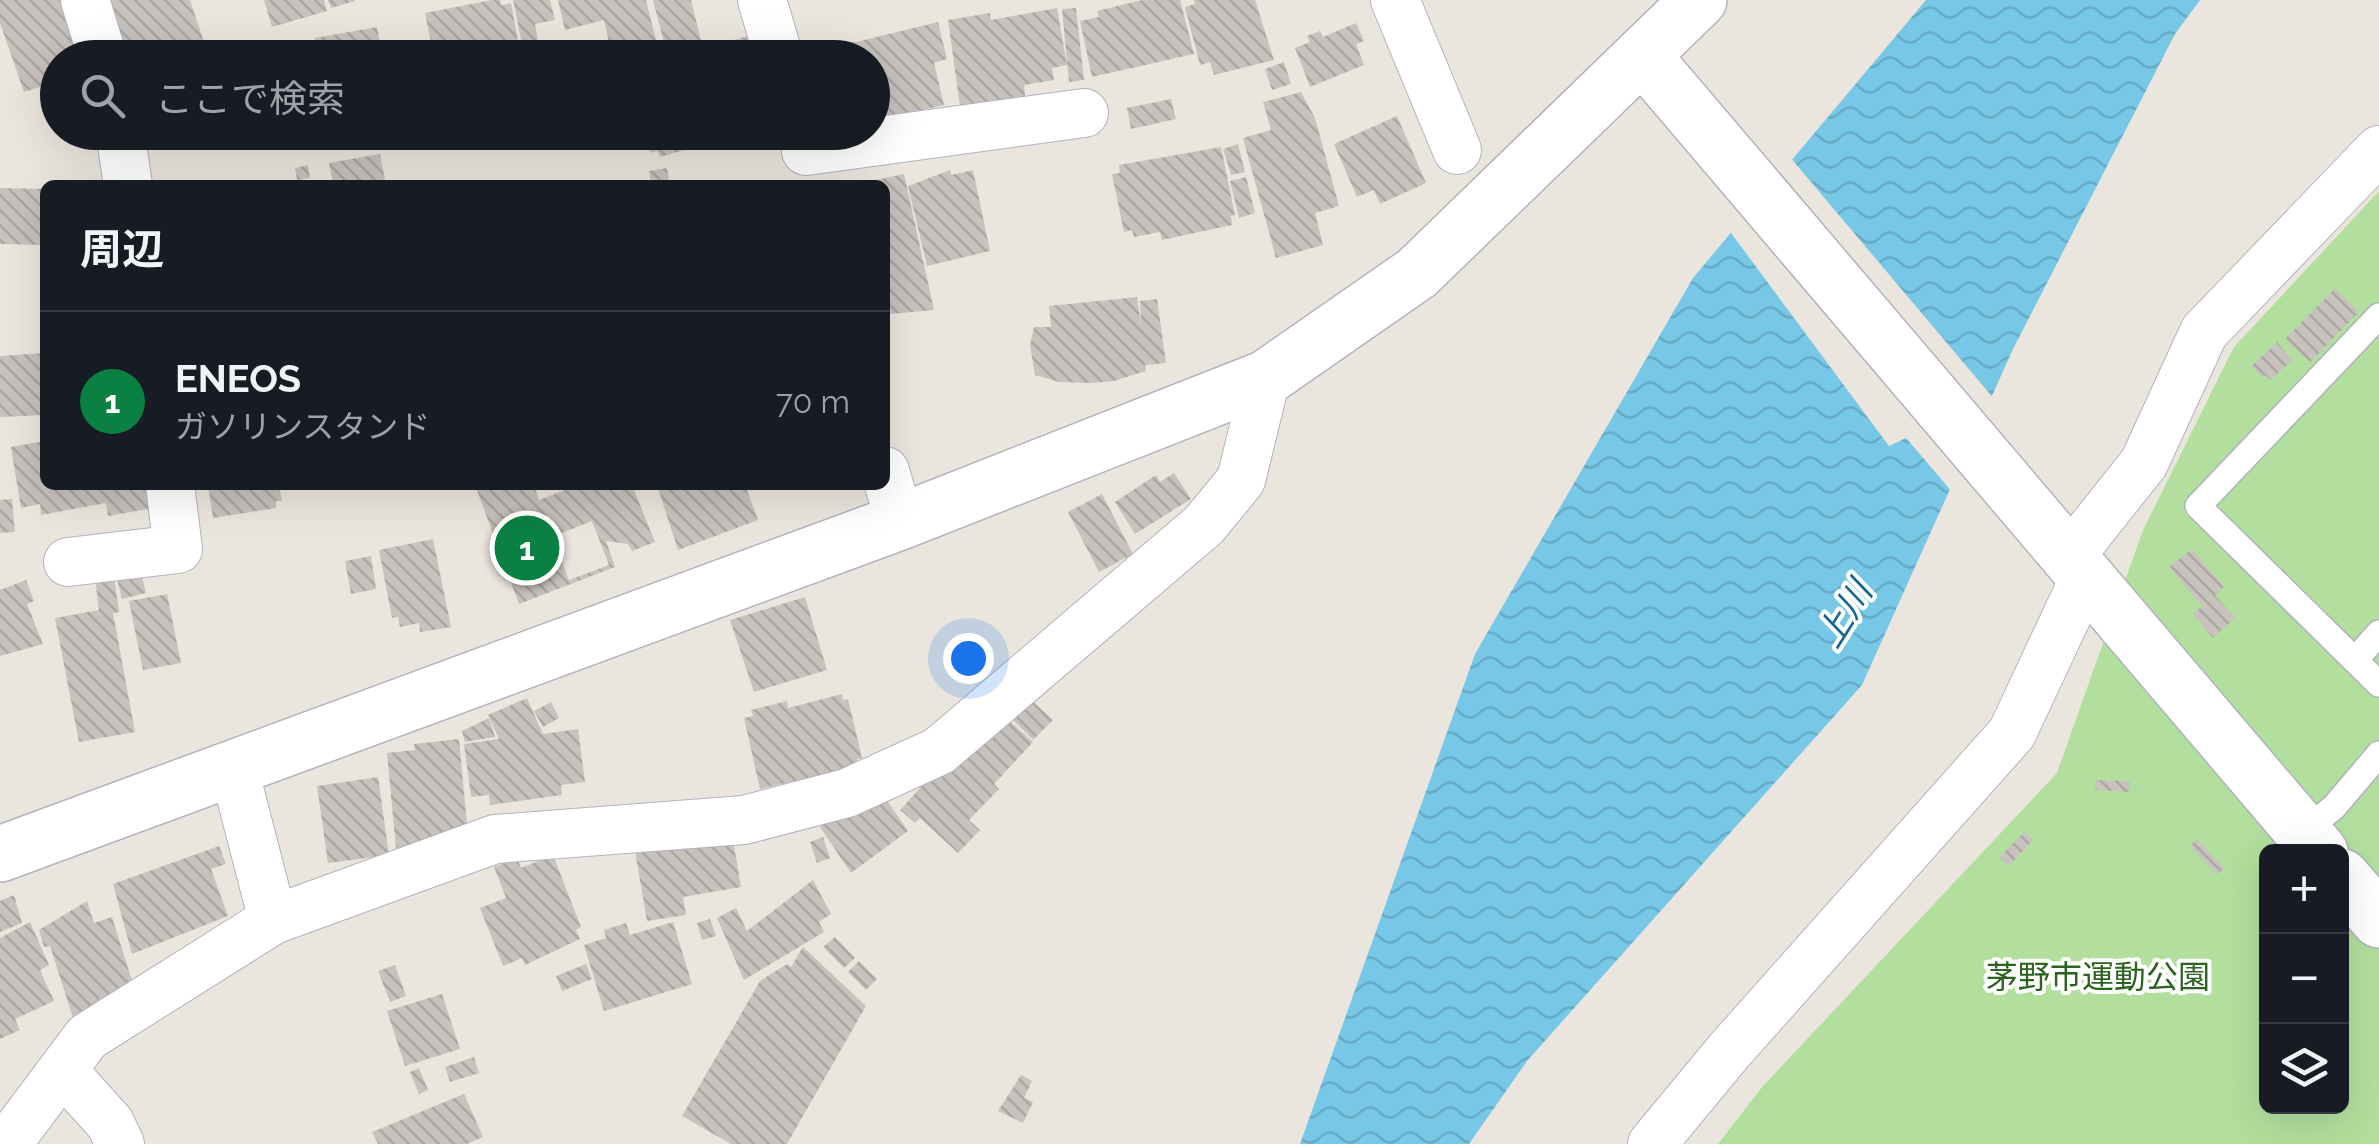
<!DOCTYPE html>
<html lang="ja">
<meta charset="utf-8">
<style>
:root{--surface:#171b24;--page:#242831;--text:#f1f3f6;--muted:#9ea1a6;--line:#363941;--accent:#0b8043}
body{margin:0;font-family:Raleway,"Noto Sans JP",sans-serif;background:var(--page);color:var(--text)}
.controls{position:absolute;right:30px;bottom:30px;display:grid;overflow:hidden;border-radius:15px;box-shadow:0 10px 40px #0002}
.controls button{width:90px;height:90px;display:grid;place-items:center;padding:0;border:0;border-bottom:2px solid var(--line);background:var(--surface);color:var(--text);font:50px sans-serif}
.you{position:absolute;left:968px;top:658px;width:35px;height:35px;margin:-25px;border:8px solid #fff;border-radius:50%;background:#1a73e8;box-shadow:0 0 0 15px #1a73e833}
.badge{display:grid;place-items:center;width:65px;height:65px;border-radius:50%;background:var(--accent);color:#fff;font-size:32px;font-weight:700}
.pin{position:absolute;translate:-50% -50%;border:5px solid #fff;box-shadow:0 2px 10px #0006}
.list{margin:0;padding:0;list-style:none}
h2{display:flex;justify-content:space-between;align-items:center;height:130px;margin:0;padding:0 40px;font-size:42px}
h2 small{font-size:32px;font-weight:400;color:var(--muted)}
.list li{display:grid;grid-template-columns:65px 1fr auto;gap:30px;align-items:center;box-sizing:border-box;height:180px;padding:0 40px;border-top:2px solid var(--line)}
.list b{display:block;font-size:38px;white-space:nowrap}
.list p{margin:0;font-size:32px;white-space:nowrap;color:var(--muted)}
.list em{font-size:32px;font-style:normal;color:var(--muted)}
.icon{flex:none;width:55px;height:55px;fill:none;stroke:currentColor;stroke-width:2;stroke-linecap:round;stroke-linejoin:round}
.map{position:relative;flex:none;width:2379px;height:1144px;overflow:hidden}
.search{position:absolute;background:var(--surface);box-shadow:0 10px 40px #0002;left:40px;top:40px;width:850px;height:110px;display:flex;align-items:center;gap:25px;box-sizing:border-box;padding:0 35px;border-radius:55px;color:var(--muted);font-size:38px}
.panel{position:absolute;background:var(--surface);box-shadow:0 10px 40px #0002;left:40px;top:180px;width:850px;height:310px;border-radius:15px}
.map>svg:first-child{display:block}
.green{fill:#b2df9d;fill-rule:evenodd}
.water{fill:url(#water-waves)}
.pier{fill:#ebe6dd}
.building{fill:url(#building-back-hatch);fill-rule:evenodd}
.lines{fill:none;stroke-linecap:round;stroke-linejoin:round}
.service-casing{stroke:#b1b3bd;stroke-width:28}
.minor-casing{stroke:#b1b3bd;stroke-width:50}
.tertiary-casing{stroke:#b1b3bd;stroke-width:58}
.service{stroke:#fff;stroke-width:25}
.minor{stroke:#fff;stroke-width:48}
.tertiary{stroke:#fff;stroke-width:55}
.labels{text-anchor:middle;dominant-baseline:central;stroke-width:8;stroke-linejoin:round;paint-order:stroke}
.park-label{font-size:32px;fill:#2b631f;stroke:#fff}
.water-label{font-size:35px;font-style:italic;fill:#166593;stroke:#fff}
</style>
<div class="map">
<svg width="2379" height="1144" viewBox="0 0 2379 1144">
<defs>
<pattern id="water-waves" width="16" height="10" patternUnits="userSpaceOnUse" patternTransform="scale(2.5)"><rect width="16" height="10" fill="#77c7e7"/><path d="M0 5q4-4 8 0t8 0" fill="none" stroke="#67abc6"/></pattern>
<pattern id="building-back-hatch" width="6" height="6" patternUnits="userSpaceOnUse" patternTransform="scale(2.5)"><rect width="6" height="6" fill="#c7c2bd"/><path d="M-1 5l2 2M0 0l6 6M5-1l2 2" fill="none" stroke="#aba7a3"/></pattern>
</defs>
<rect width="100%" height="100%" fill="#ebe6dd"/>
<!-- green -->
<path class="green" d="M2379,191v953h-661l45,-58 294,-313 86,-243 91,-183zM2266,852h76v254h-76z"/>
<!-- water -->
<polygon class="water" points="1926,0 2200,0 2175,34 2013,349 1862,685 1527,1061 1469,1144 1300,1144 1475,654 1693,278"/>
<!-- pier -->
<polygon class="pier" points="1789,156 1995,400 1953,493 1906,438 1889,446 1728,229"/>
<!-- building -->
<g class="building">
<polygon points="0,0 66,0 82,58 58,58 58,81 24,92 0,23"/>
<polygon points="102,0 190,0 208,54 178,58 174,49 153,58 126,58"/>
<polygon points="264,0 324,0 327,11 272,27"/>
<polygon points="328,0 355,0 355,1 331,8"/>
<polygon points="492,0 500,0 501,5 511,3 521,58 434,58 425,13"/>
<polygon points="513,0 550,0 555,20 535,24 539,46 523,49"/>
<polygon points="558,0 646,0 656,40 611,51 604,20 565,30"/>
<polygon points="653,0 691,0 701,41 666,50"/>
<polygon points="1142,0 1180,0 1194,54 1092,77 1080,21 1099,17 1097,11"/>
<polygon points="1194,0 1255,0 1274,60 1214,75 1210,62 1200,65 1185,7 1195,4"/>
<polygon points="1057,8 1067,65 1052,68 1054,80 1024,85 1026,105 960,106 948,20 990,13 991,20"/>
<polygon points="1076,8 1084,80 1069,82 1062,9"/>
<polygon points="938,22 947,59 934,63 944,105 878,120 872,116 872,58 812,58 811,53"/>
<polygon points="1356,23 1364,41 1356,44 1364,65 1310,87 1295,48 1310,42 1307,36 1320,31 1323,37"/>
<polygon points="377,27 383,58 318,58 315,38"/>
<polygon points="748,36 755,58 706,58 720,53 717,45"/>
<polygon points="657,44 660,58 643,58 641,48"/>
<polygon points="716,44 717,51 675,58 674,54"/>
<polygon points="288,48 289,53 311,49 312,58 268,58 268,51"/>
<polygon points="1284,62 1291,84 1272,90 1265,69"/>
<polygon points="1301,92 1315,118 1339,206 1315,213 1323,245 1276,258 1243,138 1271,130 1263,102"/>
<polygon points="1171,99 1176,119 1131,129 1127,108"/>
<polygon points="1397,116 1426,183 1380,204 1374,190 1357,197 1334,144"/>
<polygon points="645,132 747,132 747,134 698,150 692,139 695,147 660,157 658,151 650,153"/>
<polygon points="1238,144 1245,172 1231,175 1223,149"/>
<polygon points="1221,147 1235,215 1231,216 1232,225 1162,240 1160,232 1134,237 1132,230 1124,232 1112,174 1120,173 1119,165"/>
<polygon points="380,154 386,185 333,185 329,163"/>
<polygon points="308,165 310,178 297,180 295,168"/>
<polygon points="667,168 669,180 651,183 649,171"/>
<polygon points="950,170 951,175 973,170 990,251 927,266 908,186"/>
<polygon points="904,174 934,310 890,314 885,303 885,185 861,183"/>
<polygon points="1246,177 1255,213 1239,218 1230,181"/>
<polygon points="0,188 45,189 45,245 0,244"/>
<polygon points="2335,288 2359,312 2310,362 2285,339"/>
<polygon points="1137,297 1141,325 1140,301 1157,299 1166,363 1145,365 1146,371 1114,381 1092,383 1059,382 1035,375 1030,345 1034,327 1051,327 1049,306"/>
<polygon points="2277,342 2292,360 2271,380 2265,375 2262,377 2251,366"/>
<polygon points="45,353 45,415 0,417 0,356"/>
<polygon points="45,441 45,485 156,485 159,507 108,516 106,503 41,515 40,504 21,508 11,447"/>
<polygon points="1174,473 1191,499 1135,534 1115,502 1156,475 1160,482"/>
<polygon points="208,485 279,485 282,501 276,501 276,508 213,518"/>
<path d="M475,485h59l5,15 39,-15h54l23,57 -23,9 -4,-7 -22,-3 9,26 -96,37zM592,521l17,44 -40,15 -17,-43z"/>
<polygon points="657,485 745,485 758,520 678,550"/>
<polygon points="1102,494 1133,554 1099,572 1068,512"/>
<polygon points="12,499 15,532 0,533 0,500"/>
<polygon points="433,539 451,627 420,632 419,623 400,627 398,617 392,618 379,550"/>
<polygon points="2192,549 2224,587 2215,595 2235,618 2213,638 2193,614 2202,606 2169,567"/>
<polygon points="371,556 376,589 351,594 345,561"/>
<polygon points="141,573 146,593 122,599 117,579"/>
<polygon points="114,576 119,612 113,613 135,732 79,742 55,618 99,610 95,579"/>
<polygon points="26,580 34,601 27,604 43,644 0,656 0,590"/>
<polygon points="167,594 181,663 143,670 129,601"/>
<polygon points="805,597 827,670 754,692 730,620"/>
<polygon points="842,694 843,700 848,699 862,758 857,759 858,765 814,784 812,777 760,789 744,718 753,716 751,710 787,701 788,708"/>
<polygon points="1026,695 1053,720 1033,740 1008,715"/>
<polygon points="527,698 543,734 578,729 585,782 561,785 562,795 490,805 489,795 471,797 464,744 499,739 488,715"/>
<polygon points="551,702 559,718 543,727 534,711"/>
<polygon points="1003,715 1033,742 994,784 999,789 969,820 980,830 958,853 920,818 915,823 900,810 939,767"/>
<polygon points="489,718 495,737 465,742 462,731"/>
<polygon points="459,739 468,835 396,848 387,753 415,750 414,744"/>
<polygon points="378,777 389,855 328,863 317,786"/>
<polygon points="2096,780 2130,781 2130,792 2095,790"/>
<polygon points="886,799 908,831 851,873 820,827 838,813"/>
<polygon points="2024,832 2033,840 2009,866 1999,858"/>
<polygon points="732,834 741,887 683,897 686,915 647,921 635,851"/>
<polygon points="823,837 830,858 817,863 810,842"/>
<polygon points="2197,839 2224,868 2217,875 2190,846"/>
<polygon points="219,846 226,864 211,869 228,916 132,954 113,884"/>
<polygon points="553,855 581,927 576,930 580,939 525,965 522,958 503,966 480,908 506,898 494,867 517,858 521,868"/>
<polygon points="813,880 831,914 819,922 824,932 744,980 717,918 736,908 747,931"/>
<polygon points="14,895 22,923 0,932 0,901"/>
<polygon points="87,901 94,923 112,917 134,987 99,999 103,1011 74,1021 50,946 44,947 39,930"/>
<polygon points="710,919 716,936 702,940 697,923"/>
<polygon points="30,922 49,965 40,970 54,1001 15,1019 20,1030 0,1039 0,938"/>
<polygon points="673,922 692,984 604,1011 584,945 606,938 604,930 626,923 630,935"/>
<polygon points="835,937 855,958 844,968 823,947"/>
<polygon points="803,947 866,1006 787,1144 731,1144 682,1116 760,981 787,964 791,967"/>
<polygon points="859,961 877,979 866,990 848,972"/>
<polygon points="586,964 592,979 562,991 556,976"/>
<polygon points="395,965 406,996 390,1002 378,971"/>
<polygon points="442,994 460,1049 405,1066 387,1011"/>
<polygon points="474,1057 479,1073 450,1082 445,1067"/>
<polygon points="419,1068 428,1090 419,1094 410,1072"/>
<polygon points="1021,1075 1032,1081 1024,1098 1033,1102 1023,1123 998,1111"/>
<polygon points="464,1094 483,1137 467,1144 378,1144 372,1132"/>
</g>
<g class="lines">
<defs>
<g id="service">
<polyline points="2379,316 2198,506 2379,684"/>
<polyline points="2355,660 2379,633"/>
<polyline points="2303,832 2334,807 2379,754"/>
</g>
<g id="minor">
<polyline points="85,0 103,58"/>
<polyline points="762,0 779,58"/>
<polyline points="1395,0 1457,150"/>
<polyline points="120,132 128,185"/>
<polyline points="806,151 1084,113"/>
<polyline points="885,471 900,522"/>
<polyline points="2070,556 2144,463 2204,332 2379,150"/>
<polyline points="68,562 178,549 170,485"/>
<polyline points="233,766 273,920"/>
<polyline points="64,1072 110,1123 120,1144"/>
<polyline points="7,1144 87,1037 273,920 495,839 744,820 847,793 939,751 1204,525 1241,480 1266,378"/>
<polyline points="1652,1144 1729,1051 2012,733 2085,577"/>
</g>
<g id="tertiary">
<polyline points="1642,55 2320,852"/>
<polyline points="0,854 900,522 1266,378 1417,273 1699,0"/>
<polyline points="2342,877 2379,920"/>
</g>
</defs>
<!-- service casing -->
<use href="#service" class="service-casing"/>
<!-- minor casing -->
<use href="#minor" class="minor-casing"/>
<!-- tertiary casing -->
<use href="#tertiary" class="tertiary-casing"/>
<!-- service -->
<use href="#service" class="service"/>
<!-- minor -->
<use href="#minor" class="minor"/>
<!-- tertiary -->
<use href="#tertiary" class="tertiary"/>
</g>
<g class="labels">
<!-- park labels -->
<g class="park-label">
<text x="2098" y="976">茅野市運動公園</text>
</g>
<!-- water labels -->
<g class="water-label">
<text transform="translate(1844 614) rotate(-58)">上川</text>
</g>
</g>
</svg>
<div class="controls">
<button>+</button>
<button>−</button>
<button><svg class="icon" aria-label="layers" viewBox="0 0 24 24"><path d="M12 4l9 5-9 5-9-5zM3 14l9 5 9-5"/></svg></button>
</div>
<div class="you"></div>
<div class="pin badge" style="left:527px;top:548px">1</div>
<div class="search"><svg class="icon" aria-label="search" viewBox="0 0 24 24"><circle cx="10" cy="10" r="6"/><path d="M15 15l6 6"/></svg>ここで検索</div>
<section class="panel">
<h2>周辺<small></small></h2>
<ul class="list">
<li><span class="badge">1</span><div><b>ENEOS</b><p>ガソリンスタンド</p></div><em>70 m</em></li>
</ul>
</section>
</div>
